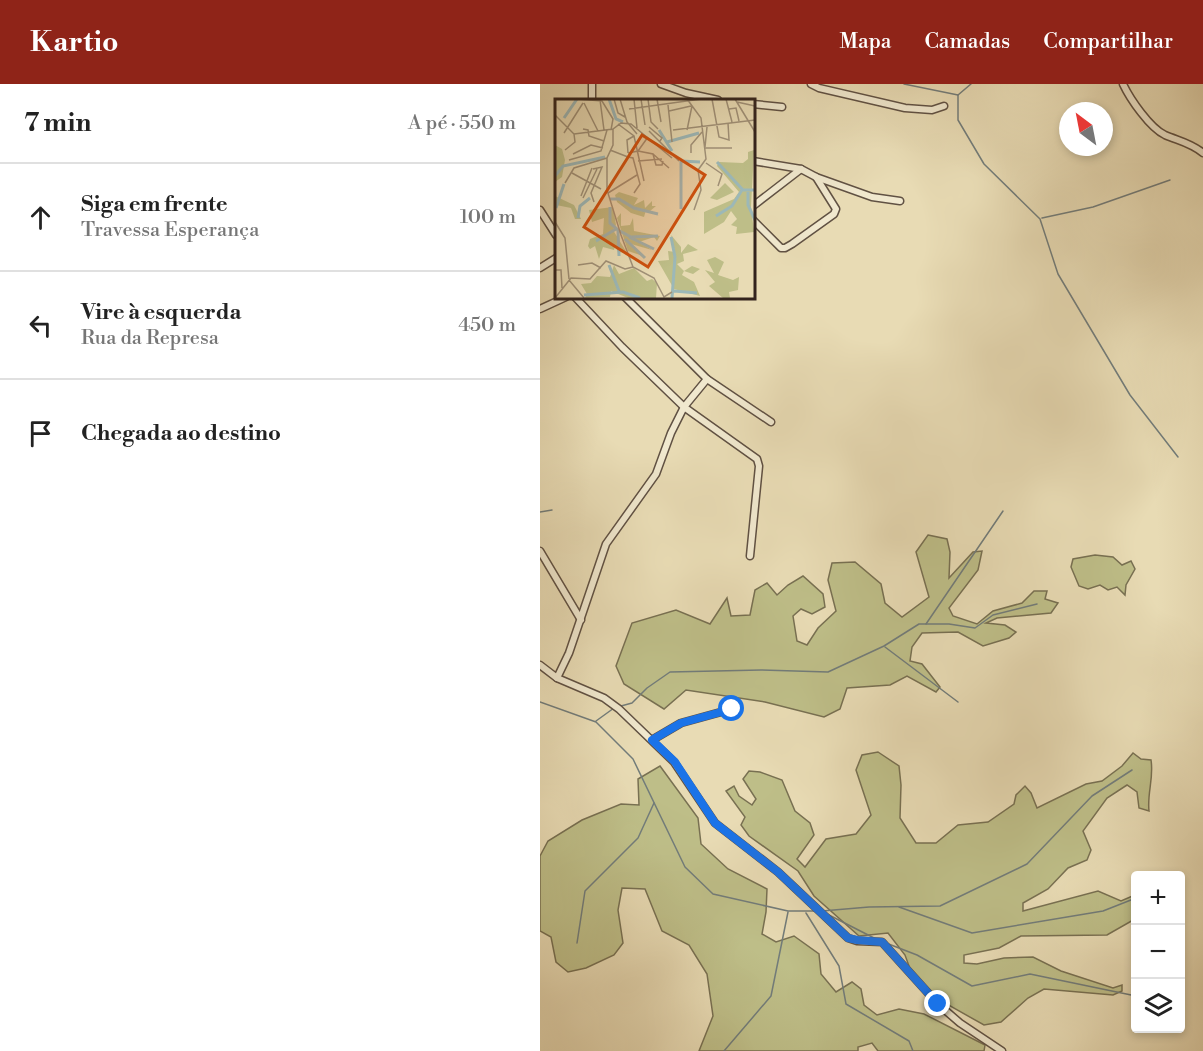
<!DOCTYPE html>
<html lang="pt">
<meta charset="utf-8">
<style>
:root{--surface:#fff;--page:#f6f6f6;--text:#222;--muted:#767676;--line:#e0e0e0;--accent:#8f2418}
body{margin:0;font-family:"Libre Bodoni",serif;background:var(--page);color:var(--text)}
.controls{position:absolute;right:18px;bottom:18px;display:grid;overflow:hidden;border-radius:6px;box-shadow:0 3px 9px #0003}
.controls button{width:54px;height:54px;display:grid;place-items:center;padding:0;border:0;border-bottom:2px solid var(--line);background:var(--surface);color:var(--text);font:30px sans-serif}
.compass{position:absolute;left:519px;top:18px;width:54px;height:54px;border-radius:50%;background:var(--surface);box-shadow:0 3px 9px #0003;rotate:328deg}
.stop{position:absolute;width:18px;height:18px;margin:-14px;border:4px solid #1a73e8;border-radius:50%;background:#fff}
.stop.end{background:#1a73e8;border-color:#fff;box-shadow:0 2px 6px #0008}
.list{margin:0;padding:0;list-style:none}
h2{display:flex;justify-content:space-between;align-items:center;height:78px;margin:0;padding:0 24px;font-size:26px}
h2 small{font-size:20px;font-weight:400;color:var(--muted)}
.list li{display:grid;grid-template-columns:39px 1fr auto;gap:18px;align-items:center;box-sizing:border-box;height:108px;padding:0 24px;border-top:2px solid var(--line)}
.list b{display:block;font-size:22px;white-space:nowrap}
.list p{margin:0;font-size:20px;white-space:nowrap;color:var(--muted)}
.list em{font-size:20px;font-style:normal;color:var(--muted)}
.icon{flex:none;width:33px;height:33px;fill:none;stroke:currentColor;stroke-width:2;stroke-linecap:round;stroke-linejoin:round}
.map{position:relative;flex:none;width:663px;height:967px;overflow:hidden}
header{display:flex;align-items:center;gap:36px;box-sizing:border-box;height:84px;padding:0 30px;background:var(--accent);color:#fff}
header strong{font-size:28px}
nav{display:flex;gap:33px;margin-inline-start:auto;font-size:21px}
main{display:flex}
aside{flex:1;background:var(--surface)}
.map>svg:first-child{display:block}
.green{fill:#bebe88;stroke:#787052;stroke-width:1.5}
.lines{fill:none;stroke-linecap:round;stroke-linejoin:round}
.stream{stroke:#727c7a;stroke-width:1.5}
.minor-casing{stroke:#605143;stroke-width:9}
.minor{stroke:#f0e8ce;stroke-width:6}
.route{stroke:#1a73e8;stroke-width:8}
.inset-river{fill:none;stroke:#9cb8b8;stroke-width:3}
.inset-road{fill:none;stroke:#a09178;stroke-width:1.5}
.view{fill:#cd510f;fill-opacity:0.15;stroke:#cd510f;stroke-width:3}
.inset-edge{fill:none;stroke:#33231d;stroke-width:3}
</style>
<header>
<strong>Kartio</strong>
<nav><a>Mapa</a><a>Camadas</a><a>Compartilhar</a></nav>
</header>
<main>
<aside>
<h2>7 min<small>A pé · 550 m</small></h2>
<ul class="list">
<li><svg class="icon" aria-label="ahead" viewBox="0 0 24 24"><path d="M12 20V5M6 11l6-6 6 6"/></svg><div><b>Siga em frente</b><p>Travessa Esperança</p></div><em>100 m</em></li>
<li><svg class="icon" aria-label="left" viewBox="0 0 24 24"><path d="M17 20v-9H6M10 6l-5 5 5 5"/></svg><div><b>Vire à esquerda</b><p>Rua da Represa</p></div><em>450 m</em></li>
<li><svg class="icon" aria-label="arrive" viewBox="0 0 24 24"><path d="M6 21V4h12l-3 4 3 4H6"/></svg><div><b>Chegada ao destino</b></div></li>
</ul>
</aside>
<div class="map">
<svg width="663" height="967" viewBox="0 0 663 967">
<rect width="100%" height="100%" fill="#e8dbb4"/>
<filter id="stains"><feTurbulence type="fractalNoise" baseFrequency=".00333" numOctaves="4"/><feColorMatrix values="0 0 0 0 .2 0 0 0 0 .09 0 0 0 0 .02 0 0 0 .5 -.17"/></filter>
<radialGradient id="worn" r=".72"><stop offset=".6" stop-color="#630" stop-opacity="0"/><stop offset="1" stop-color="#630" stop-opacity=".3"/></radialGradient>
<!-- green -->
<g class="green">
<polygon points="388,451 407,455 410,468 409,494 433,468 442,467 438,486 409,524 413,532 437,540 453,527 482,519 494,507 507,507 505,515 518,519 511,529 457,534 446,539 465,541 476,548 469,554 443,562 418,548 382,549 372,563 370,577 382,580 400,603 396,608 367,592 350,601 307,604 300,625 284,633 225,618 146,606 124,625 84,600 76,582 92,539 136,526 170,540 187,514 191,532 210,531 215,506 227,499 237,511 248,501 263,492 283,510 285,523 272,530 261,525 253,532 257,557 267,561 278,544 296,527 288,496 292,479 315,478 341,500 345,519 362,533 389,513 376,468"/>
<polygon points="555,471 573,473 582,481 591,477 595,485 586,501 585,511 577,503 568,506 560,501 548,505 539,502 531,483 533,475"/>
<path d="M338,668l21,14 2,19 -1,33 16,25h20l22,-18 30,-3 26,-18 2,-9 9,-9 6,7 6,15 49,-24 16,-3 20,-15 11,-13 8,6 10,1c3,18 -4,33 -2,51l-10,-3 -2,-16 -10,-7 -20,13 -24,33 8,19 -4,10 -19,8 -20,21 -25,14v8l75,-20 23,10 14,-6v24l-28,16 -86,1 -22,12 -35,7v8l13,1 27,-6 29,-1 28,14 52,17 9,-3v6l-9,4 -69,-6 -16,9 -27,24 -17,3 -48,-27 -23,-21 -8,-22 -17,-22 -29,3 -45,-40 -16,-25 -49,-35 -8,-11 4,-8 -19,-26 8,-5 5,10 13,9 4,-6 -13,-20 6,-8 11,1 22,8 13,31 15,12 4,12 -17,24 8,8 21,-28 30,-5 15,-19 -15,-45 6,-15z"/>
<polygon points="120,682 158,734 161,760 188,785 227,805 226,828 222,850 236,858 254,852 279,870 281,890 296,908 312,898 321,905 324,921 337,931 359,925 384,930 445,961 444,967 338,967 332,959 318,963 318,967 159,967 173,932 167,890 149,861 122,847 105,805 82,804 78,826 83,859 74,871 46,884 28,888 16,878 11,853 0,847 0,772 8,757 42,736 81,720 99,721 98,695"/>
</g>
<g class="lines">
<!-- stream -->
<g class="stream">
<polyline points="364,0 418,11 418,36 444,80 500,135 518,190 590,311 638,373"/>
<polyline points="418,11 431,0"/>
<polyline points="502,134 553,123 630,96"/>
<polyline points="0,428 12,426"/>
<polyline points="386,540 463,427"/>
<polyline points="345,563 418,618"/>
<polyline points="0,618 56,638 93,675 145,783 173,810 248,827 278,827"/>
<polyline points="81,622 92,619 107,604 130,588 221,586 288,588 344,562 379,540 409,540 435,544 453,531 497,520"/>
<polyline points="56,637 74,624"/>
<polyline points="359,823 432,849 563,827 596,814"/>
<polyline points="282,827 329,823 400,822 487,780 552,712 592,686"/>
<polyline points="266,829 299,882 306,920 369,957 373,967"/>
<polyline points="287,830 336,855"/>
<polyline points="37,859 45,807 98,754 114,719"/>
<polyline points="346,859 377,871 432,902 490,890 596,912"/>
<polyline points="184,967 231,912 248,828"/>
</g>
<defs>
<g id="minor">
<polyline points="52,0 52,16"/>
<polyline points="121,0 146,9 178,16"/>
<polyline points="271,0 279,4 365,24 392,26 404,22"/>
<path d="M583,0c7,15 27,44 42,51 14,6 26,8 38,18"/>
<polyline points="213,20 242,23"/>
<polyline points="213,77 261,85 276,93 332,113 360,117"/>
<polyline points="213,122 261,85"/>
<polyline points="0,126 16,151"/>
<polyline points="213,136 241,164 245,164 252,160 294,130 296,125 276,93"/>
<polyline points="0,184 16,174"/>
<polyline points="35,213 82,263 144,323 217,375 219,382 210,472"/>
<polyline points="85,213 167,295 231,338"/>
<polyline points="0,225 26,213"/>
<polyline points="0,467 41,536"/>
<polyline points="0,581 17,594 64,614 79,625 134,678 175,739 238,788 308,854 317,857 342,858 398,920 420,939 462,967"/>
<polyline points="17,594 29,569 66,460 116,390 131,349 144,323 167,295"/>
<polyline points="112,656 141,639 192,625"/>
</g>
</defs>
<!-- minor casing -->
<use href="#minor" class="minor-casing"/>
<!-- minor -->
<use href="#minor" class="minor"/>
</g>
<g class="lines">
<!-- route -->
<polyline class="route" points="192,625 141,639 112,656 135,678 175,739 238,788 308,854 317,856 342,858 398,920"/>
</g>
<!-- overview -->
<g transform="translate(15 15)">
<rect width="200" height="200" fill="#e8dbb4"/>
<path d="M0,46l7,4 3,11 -3,17 -7,5zM199,51l-3,57 3,25 -18,2 1,-7 -6,-2 6,-6 -6,-8 -7,11 -20,12v-22l30,-13 5,-7 -22,-26 2,-4 24,1 5,-4v-7zM170,84l9,9 -17,8 -7,-2zM64,93l19,6 -4,7 10,-5 1,8 7,-7v5h4l-6,5 10,5 -14,-6 -2,7 -13,-4 -14,-11 -2,-7zM0,97l19,9 7,14h-6l-4,-11 -15,-3zM58,108l3,18 -3,5 14,23 -9,-1 -3,-6 -1,4 -11,-3 -4,12 -4,-13 -5,3 -2,-3 2,-7 13,-5 1,-16 -12,4 -3,-12zM66,114v13l9,-1 3,-7 1,13 26,5 -3,5 -3,-4 -15,5 13,8 -21,-6 12,12 -15,-5 -11,-33zM116,136l10,12v6l7,-9 10,6 -15,4 1,7 -7,3 7,7 8,-5 8,3 -7,5 -9,-3 -2,4 12,7 6,14 -26,-7 -16,-28 11,-1 -1,-9 7,1zM160,158l9,5 -6,13 15,5 6,-3 -1,13 -9,2 1,6h-7l-14,-12 6,-4 -10,-12 9,3 -7,-13zM59,166l5,9 15,-6 13,13 5,-2 5,4 -1,15h-28l-17,-7 -1,6 -25,1 2,-4 -6,-10 10,-1 6,-7 13,1z" fill="#bebe88"/>
<path class="inset-river" d="M54,0l7,20 7,3M9,19l13,-19M104,31l13,21M112,43l32,-9M126,62l19,1M162,63l26,28h12M0,77l8,-10 42,-9M193,93v13l7,15M55,100h9l15,9 24,6M55,108v16l8,7 13,7 27,-1M1,109l8,-24M126,110v-48M161,117l16,-10 10,-16M23,119l2,-12 10,-8M63,132l1,25M74,138l25,12M116,138l4,20 -3,41M70,140l20,19M41,142l20,-12M54,166l10,26M119,192l23,2M29,196l39,-3 17,6"/>
<path class="inset-road" d="M23,0l24,2 11,18 -2,11M59,0l4,14 7,4M65,0l7,23 10,12M79,0l3,29M86,0l4,26M93,0l3,23 7,7M102,0l4,23M132,0l14,19 5,41 -8,11 3,20 -7,20M157,0l7,38 10,3 -1,-17M171,0l6,23M180,0l20,33M45,1l4,30M182,3l18,4M29,4l14,28M113,6l4,37M74,10l72,-10M174,10l7,-1 3,13M114,12l22,-5M0,16l19,19 1,8 -10,8M63,25l16,12 10,45M94,28l13,11 -2,3M28,30l5,1 1,6 15,5M58,30v16l-6,13v32l14,45 12,32 21,11 10,19 8,-5M118,31l82,-10M132,31l5,-24M94,32l30,30M9,34l19,-30M19,35l39,-5 8,-6 10,1 41,34M150,48l2,-20M149,49h28M55,51l18,7M83,52l15,3 3,11h6l1,-4M73,54l10,-2 10,-14M73,54l-1,-13 7,-4M136,54v-8l11,-13M18,55l18,-9 12,3M98,55l16,14M73,58l5,1 7,26 -6,9M14,61l32,-9 6,-21M83,62l24,-2M151,64l16,11 -4,12M38,70l9,-2 -11,26 3,9M17,74l29,16M10,84l9,-15 33,-10M53,94l29,-18M26,97l11,-28M28,99l14,-29M0,123l10,16 4,41M23,166l14,-2 9,5M0,171h6l1,18M14,181l15,18M0,199l16,-20 19,1 16,-18 19,8 8,-2"/>
<path class="view" d="M87,36l63,40 -57,92 -64,-40z"/>
<rect width="200" height="200" class="inset-edge"/>
</g>
<rect width="100%" height="100%" filter="url(#stains)"/>
<rect width="100%" height="100%" fill="url(#worn)"/>
</svg>
<div class="controls">
<button>+</button>
<button>−</button>
<button><svg class="icon" aria-label="layers" viewBox="0 0 24 24"><path d="M12 4l9 5-9 5-9-5zM3 14l9 5 9-5"/></svg></button>
</div>
<svg class="compass" viewBox="-18 -18 36 36"><path d="M0-13l5 13h-10z" fill="#e53935"/><path d="M0 13l5-13h-10z" fill="#767676"/></svg>
<div class="stop" style="left:192px;top:625px"></div>
<div class="stop end" style="left:398px;top:920px"></div>
</div>
</main>
